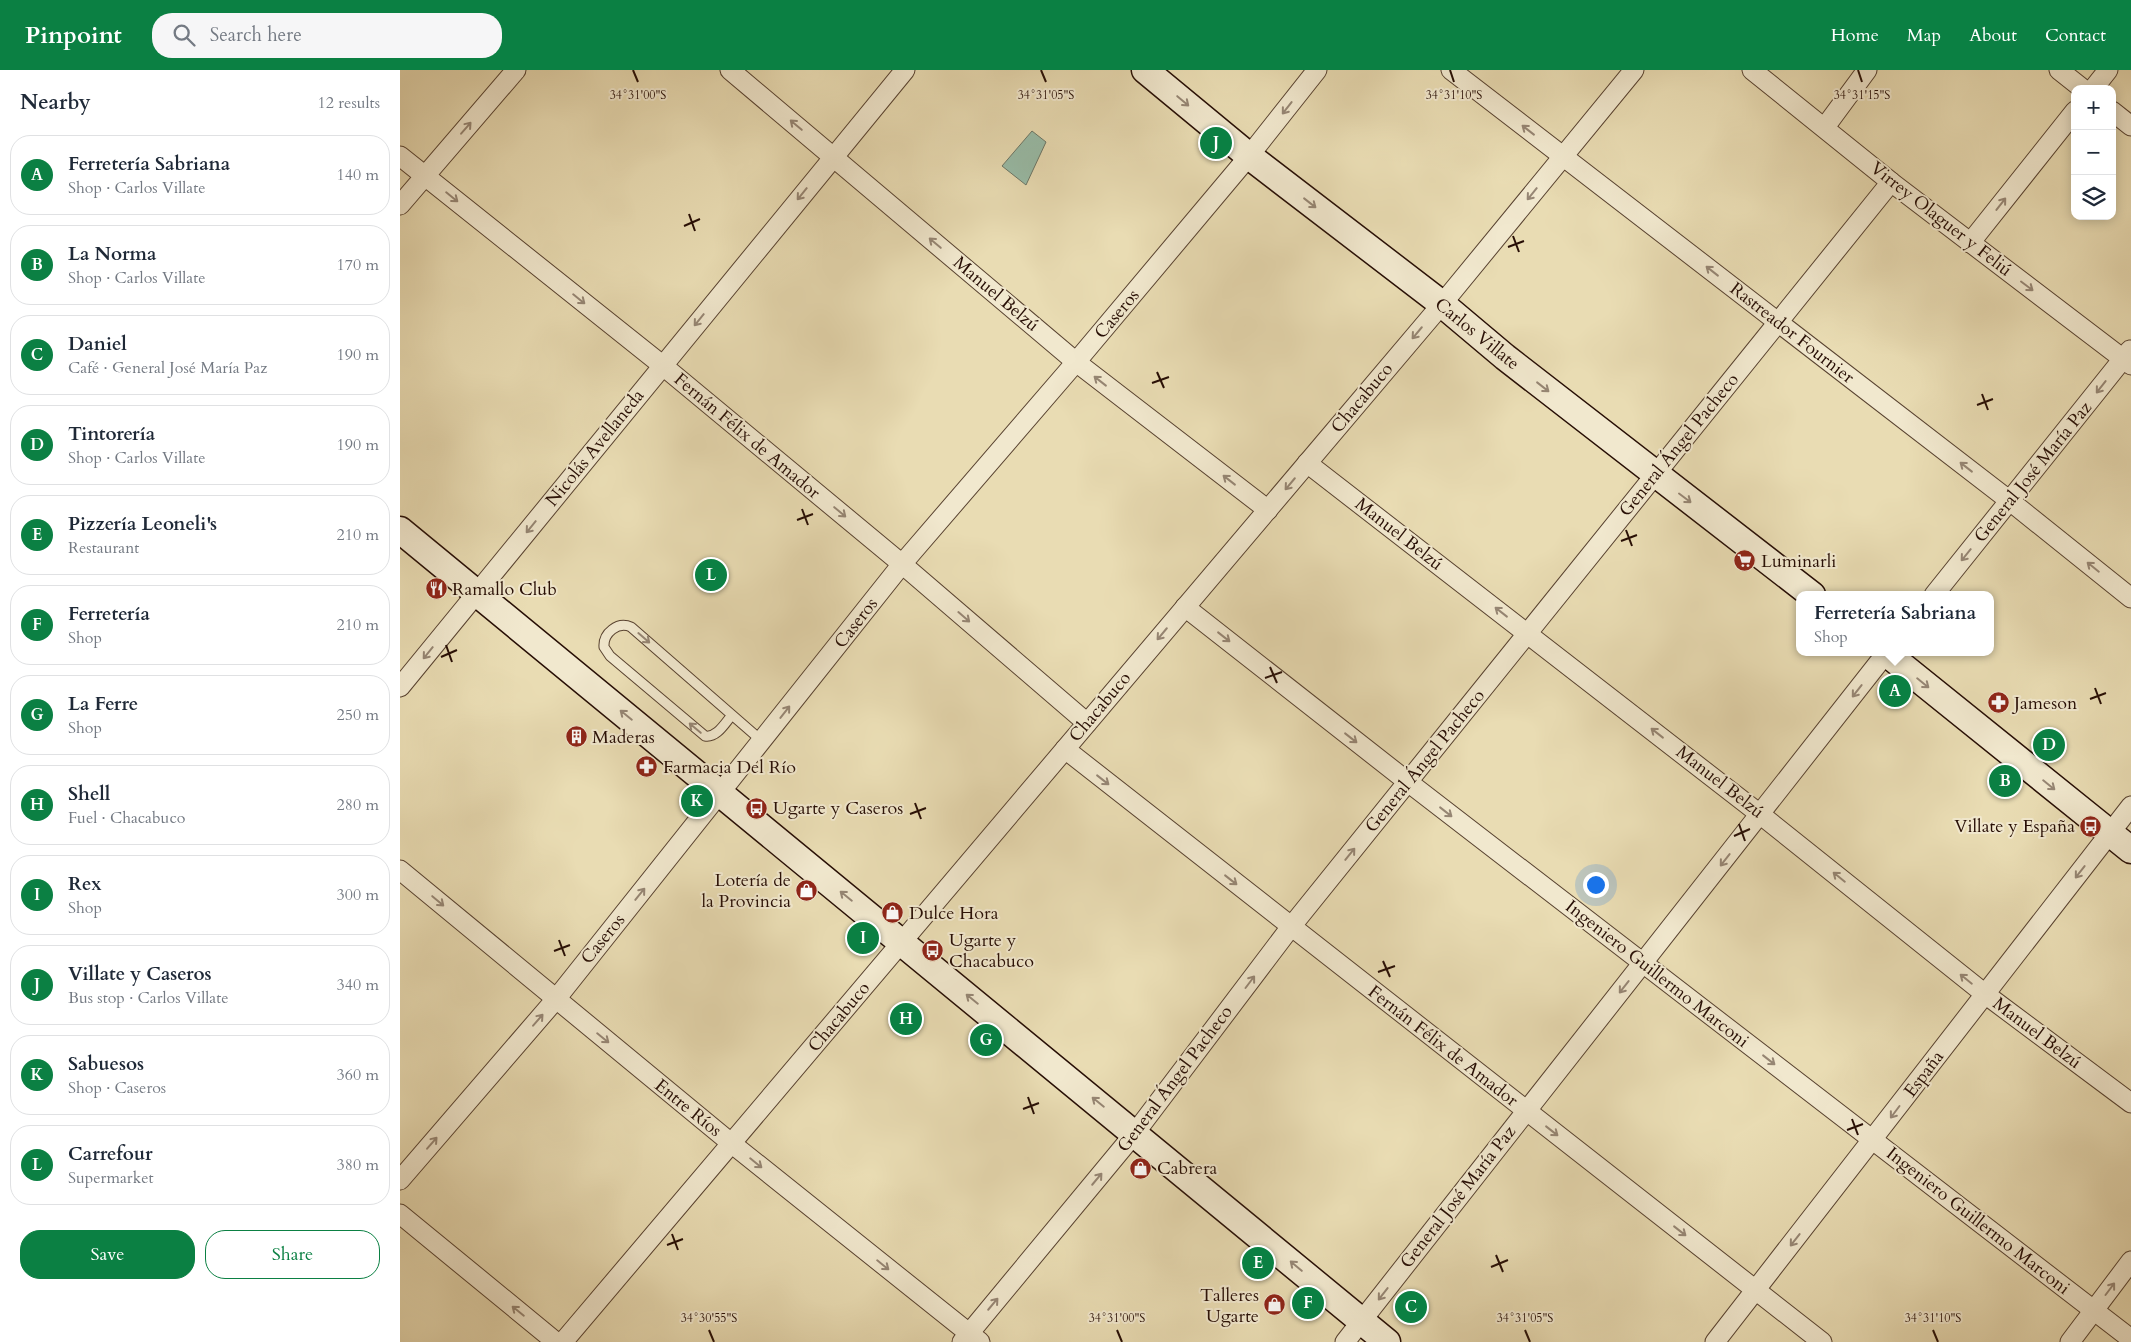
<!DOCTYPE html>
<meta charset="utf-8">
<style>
:root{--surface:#fff;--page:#f6f6f7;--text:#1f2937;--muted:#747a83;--line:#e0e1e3;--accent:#0b8043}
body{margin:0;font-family:Cardo,serif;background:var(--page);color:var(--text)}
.controls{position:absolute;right:15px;top:15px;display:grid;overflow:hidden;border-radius:10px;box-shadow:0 2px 12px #0003}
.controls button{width:45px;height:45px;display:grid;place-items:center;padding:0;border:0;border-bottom:1px solid var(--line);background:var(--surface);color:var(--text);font:25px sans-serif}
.you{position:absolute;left:1195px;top:814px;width:18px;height:18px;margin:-12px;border:4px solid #fff;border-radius:50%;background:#1a73e8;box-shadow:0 0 0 8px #1a73e833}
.badge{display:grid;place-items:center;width:32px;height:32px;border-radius:50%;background:var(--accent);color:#fff;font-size:16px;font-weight:700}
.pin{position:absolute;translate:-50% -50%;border:2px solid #fff;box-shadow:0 1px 5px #0006}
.popup{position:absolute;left:1396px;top:521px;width:198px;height:65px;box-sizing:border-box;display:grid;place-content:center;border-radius:10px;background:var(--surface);filter:drop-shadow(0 1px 4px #0005);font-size:16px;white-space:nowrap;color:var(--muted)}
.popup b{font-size:19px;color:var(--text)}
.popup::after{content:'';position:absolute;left:50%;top:100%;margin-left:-10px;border:10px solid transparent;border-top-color:var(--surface)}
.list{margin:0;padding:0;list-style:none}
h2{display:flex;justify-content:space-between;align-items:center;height:65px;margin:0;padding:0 20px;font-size:21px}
h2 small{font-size:16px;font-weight:400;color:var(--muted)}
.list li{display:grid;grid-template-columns:32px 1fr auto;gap:15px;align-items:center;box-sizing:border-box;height:80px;margin:0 10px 10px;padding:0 10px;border:1px solid var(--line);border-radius:20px}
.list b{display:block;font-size:19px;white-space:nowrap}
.list p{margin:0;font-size:16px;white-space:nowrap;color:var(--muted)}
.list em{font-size:16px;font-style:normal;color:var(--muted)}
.actions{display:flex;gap:10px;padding:15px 20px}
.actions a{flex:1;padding:11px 0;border:1px solid var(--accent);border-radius:20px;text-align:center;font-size:18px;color:var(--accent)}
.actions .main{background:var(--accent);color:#fff}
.icon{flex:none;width:28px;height:28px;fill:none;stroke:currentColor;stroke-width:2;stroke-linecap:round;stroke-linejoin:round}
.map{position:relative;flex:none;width:1731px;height:1272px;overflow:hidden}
header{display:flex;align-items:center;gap:30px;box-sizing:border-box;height:70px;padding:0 25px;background:var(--accent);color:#fff}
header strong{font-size:24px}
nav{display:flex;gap:28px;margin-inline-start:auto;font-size:18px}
.search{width:350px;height:45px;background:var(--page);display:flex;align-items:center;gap:12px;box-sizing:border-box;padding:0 18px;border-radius:20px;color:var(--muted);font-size:19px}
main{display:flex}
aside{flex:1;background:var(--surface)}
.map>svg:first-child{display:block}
.water{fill:#98bca8;stroke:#6b7667}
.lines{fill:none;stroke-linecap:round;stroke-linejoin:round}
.lane-casing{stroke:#584230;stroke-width:11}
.street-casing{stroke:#584230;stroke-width:21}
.secondary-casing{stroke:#270e05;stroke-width:29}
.lane{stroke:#f1e8ce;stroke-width:9}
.street{stroke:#f1e8ce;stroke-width:19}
.secondary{stroke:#f1e8ce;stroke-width:26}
.oneway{stroke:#968674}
.ticks{fill:none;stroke:#270e05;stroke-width:2}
.labels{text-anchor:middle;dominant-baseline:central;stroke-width:4;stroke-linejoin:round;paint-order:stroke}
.street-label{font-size:18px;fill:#270e05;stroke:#f1e8ce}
.poi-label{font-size:18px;fill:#270e05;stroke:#f1e8ce;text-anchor:start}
.ticks-label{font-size:12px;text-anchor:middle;fill:#270e05;stroke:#f1e8ce;stroke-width:4;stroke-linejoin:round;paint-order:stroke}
</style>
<header>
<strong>Pinpoint</strong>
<div class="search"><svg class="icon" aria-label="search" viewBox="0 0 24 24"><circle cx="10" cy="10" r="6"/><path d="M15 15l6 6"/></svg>Search here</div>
<nav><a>Home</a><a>Map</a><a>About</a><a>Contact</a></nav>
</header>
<main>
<aside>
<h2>Nearby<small>12 results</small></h2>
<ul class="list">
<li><span class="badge">A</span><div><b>Ferretería Sabriana</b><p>Shop · Carlos Villate</p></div><em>140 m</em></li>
<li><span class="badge">B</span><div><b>La Norma</b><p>Shop · Carlos Villate</p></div><em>170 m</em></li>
<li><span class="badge">C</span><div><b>Daniel</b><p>Café · General José María Paz</p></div><em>190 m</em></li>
<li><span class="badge">D</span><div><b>Tintorería</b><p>Shop · Carlos Villate</p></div><em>190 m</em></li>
<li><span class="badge">E</span><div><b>Pizzería Leoneli's</b><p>Restaurant</p></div><em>210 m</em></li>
<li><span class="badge">F</span><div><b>Ferretería</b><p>Shop</p></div><em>210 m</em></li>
<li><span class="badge">G</span><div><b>La Ferre</b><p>Shop</p></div><em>250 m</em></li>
<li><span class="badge">H</span><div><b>Shell</b><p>Fuel · Chacabuco</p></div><em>280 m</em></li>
<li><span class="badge">I</span><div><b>Rex</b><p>Shop</p></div><em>300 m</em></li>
<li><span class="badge">J</span><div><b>Villate y Caseros</b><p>Bus stop · Carlos Villate</p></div><em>340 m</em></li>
<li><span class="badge">K</span><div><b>Sabuesos</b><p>Shop · Caseros</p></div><em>360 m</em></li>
<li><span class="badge">L</span><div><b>Carrefour</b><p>Supermarket</p></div><em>380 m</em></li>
</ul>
<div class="actions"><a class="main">Save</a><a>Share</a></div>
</aside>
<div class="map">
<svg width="1731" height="1272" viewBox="0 0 1731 1272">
<rect width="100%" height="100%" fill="#e9dcb3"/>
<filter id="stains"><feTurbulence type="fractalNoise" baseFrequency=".004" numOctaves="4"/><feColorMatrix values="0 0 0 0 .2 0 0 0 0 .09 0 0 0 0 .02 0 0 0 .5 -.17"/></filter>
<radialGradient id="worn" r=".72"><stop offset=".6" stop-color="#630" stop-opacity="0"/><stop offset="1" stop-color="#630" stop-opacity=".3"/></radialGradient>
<!-- water -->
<polygon class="water" points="632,61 646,72 626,115 602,96"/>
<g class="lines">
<defs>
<path id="lane" d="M332,645c-7,8 -15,23 -27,21l-95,-80 -6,-9c-1,-14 14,-26 27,-20l131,114"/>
<g id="street">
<polyline points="330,0 676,292 868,440"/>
<polyline points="1051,0 1610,431 1731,528"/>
<polyline points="1352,0 1491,112 1731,295"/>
<polyline points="1659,0 1683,19"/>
<polyline points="1693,19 1708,0"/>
<polyline points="1712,41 1731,56"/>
<polyline points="1425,57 1467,0"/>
<polyline points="0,86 262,295 502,494 687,653"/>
<polyline points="0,135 116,0"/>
<polyline points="1570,173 1675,41"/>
<polyline points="907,393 1361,745 1585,924 1731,1033"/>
<polyline points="1534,525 1730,280"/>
<polyline points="785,537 1008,712 1731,1269"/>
<polyline points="0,617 505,0"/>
<polyline points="665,679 1422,1272"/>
<polyline points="0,800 331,1073 580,1272"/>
<polyline points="0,1110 156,929 502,494 676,292 849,86 917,0"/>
<polyline points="0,1144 156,1272"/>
<polyline points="163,1272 1042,234 1234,0"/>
<polyline points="562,1272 735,1063 890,858 1491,112"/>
<polyline points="945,1272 1487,582"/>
<polyline points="1315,1272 1731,736"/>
<polyline points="1670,1272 1731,1191"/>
</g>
<g id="secondary">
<polyline points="745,0 849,86 1042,234 1105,287 1412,525"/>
<polyline points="0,460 987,1272"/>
<polyline points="1485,582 1731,780"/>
</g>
</defs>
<!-- lane casing -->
<use href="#lane" class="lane-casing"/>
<!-- street casing -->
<use href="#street" class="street-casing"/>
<!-- secondary casing -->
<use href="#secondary" class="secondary-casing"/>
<!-- lane -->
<use href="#lane" class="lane"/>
<!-- street -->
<use href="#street" class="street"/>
<!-- secondary -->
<use href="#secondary" class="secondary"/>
</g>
<!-- one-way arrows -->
<defs><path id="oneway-shaft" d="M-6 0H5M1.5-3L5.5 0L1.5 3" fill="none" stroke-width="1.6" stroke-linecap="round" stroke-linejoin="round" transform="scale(1.25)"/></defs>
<g class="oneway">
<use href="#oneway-shaft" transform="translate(783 31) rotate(40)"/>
<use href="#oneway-shaft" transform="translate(887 38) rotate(128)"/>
<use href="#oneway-shaft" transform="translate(396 55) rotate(-140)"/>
<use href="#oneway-shaft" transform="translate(66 58) rotate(-49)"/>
<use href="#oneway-shaft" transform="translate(1128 60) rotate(-142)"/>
<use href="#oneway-shaft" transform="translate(402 124) rotate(129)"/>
<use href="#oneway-shaft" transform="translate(1132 124) rotate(129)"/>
<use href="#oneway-shaft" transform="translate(52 127) rotate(39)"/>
<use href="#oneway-shaft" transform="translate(910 133) rotate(38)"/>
<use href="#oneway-shaft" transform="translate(1601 134) rotate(-52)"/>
<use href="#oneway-shaft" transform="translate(535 173) rotate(-140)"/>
<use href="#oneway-shaft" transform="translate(1312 201) rotate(-142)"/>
<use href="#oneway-shaft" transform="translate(1627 216) rotate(37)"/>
<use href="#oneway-shaft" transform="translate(179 229) rotate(39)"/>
<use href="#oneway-shaft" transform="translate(299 250) rotate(129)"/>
<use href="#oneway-shaft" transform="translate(1017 263) rotate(130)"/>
<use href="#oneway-shaft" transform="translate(700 311) rotate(-142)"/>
<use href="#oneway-shaft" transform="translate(1143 317) rotate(38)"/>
<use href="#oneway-shaft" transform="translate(1701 317) rotate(128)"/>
<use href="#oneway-shaft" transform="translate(1566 397) rotate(-142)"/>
<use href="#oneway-shaft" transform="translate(829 410) rotate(-142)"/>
<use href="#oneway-shaft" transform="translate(890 414) rotate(130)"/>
<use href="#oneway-shaft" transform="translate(1285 428) rotate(37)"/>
<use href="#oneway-shaft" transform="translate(440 442) rotate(40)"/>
<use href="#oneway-shaft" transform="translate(131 457) rotate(129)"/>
<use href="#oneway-shaft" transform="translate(1566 485) rotate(129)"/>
<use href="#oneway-shaft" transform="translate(1693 497) rotate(-141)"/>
<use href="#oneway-shaft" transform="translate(1101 542) rotate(-142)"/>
<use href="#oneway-shaft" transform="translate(564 547) rotate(41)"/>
<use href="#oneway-shaft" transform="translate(762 564) rotate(130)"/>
<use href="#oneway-shaft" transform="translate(824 567) rotate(38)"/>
<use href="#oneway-shaft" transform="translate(244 568) rotate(41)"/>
<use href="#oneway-shaft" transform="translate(28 583) rotate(129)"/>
<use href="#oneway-shaft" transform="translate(1523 613) rotate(39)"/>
<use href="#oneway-shaft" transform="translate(1457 621) rotate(128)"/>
<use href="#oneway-shaft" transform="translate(385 642) rotate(-52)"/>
<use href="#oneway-shaft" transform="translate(226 645) rotate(-141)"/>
<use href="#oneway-shaft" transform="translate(295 658) rotate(-140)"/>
<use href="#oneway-shaft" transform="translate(1257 663) rotate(-142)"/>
<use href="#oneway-shaft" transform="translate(951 668) rotate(38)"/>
<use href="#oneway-shaft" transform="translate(703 710) rotate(38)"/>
<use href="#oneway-shaft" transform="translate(1649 715) rotate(39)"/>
<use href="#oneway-shaft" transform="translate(1046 742) rotate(38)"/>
<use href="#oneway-shaft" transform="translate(950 784) rotate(-51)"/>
<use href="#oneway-shaft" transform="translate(1325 790) rotate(128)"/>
<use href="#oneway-shaft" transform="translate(1680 802) rotate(128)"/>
<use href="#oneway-shaft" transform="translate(1439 807) rotate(-141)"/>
<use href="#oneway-shaft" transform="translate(831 810) rotate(38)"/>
<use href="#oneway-shaft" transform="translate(240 824) rotate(-51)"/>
<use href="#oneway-shaft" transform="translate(446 826) rotate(-141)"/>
<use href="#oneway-shaft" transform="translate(38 831) rotate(40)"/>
<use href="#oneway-shaft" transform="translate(1566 909) rotate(-141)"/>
<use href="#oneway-shaft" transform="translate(850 912) rotate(-53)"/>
<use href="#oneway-shaft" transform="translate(1224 917) rotate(128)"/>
<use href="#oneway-shaft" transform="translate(572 929) rotate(-141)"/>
<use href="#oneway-shaft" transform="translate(138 950) rotate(-49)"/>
<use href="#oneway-shaft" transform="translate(203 968) rotate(39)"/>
<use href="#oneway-shaft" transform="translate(1369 990) rotate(38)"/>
<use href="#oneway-shaft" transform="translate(698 1032) rotate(-141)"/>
<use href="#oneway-shaft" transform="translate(1495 1042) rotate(127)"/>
<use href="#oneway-shaft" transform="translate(1152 1061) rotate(38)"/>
<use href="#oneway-shaft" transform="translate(32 1073) rotate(-49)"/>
<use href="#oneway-shaft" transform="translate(356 1093) rotate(39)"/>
<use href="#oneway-shaft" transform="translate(697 1109) rotate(-50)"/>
<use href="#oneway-shaft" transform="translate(1280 1161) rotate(38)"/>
<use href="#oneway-shaft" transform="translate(1395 1170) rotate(128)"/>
<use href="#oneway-shaft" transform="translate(483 1195) rotate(39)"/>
<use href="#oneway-shaft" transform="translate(896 1196) rotate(-140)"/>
<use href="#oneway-shaft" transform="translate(1710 1219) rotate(-53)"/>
<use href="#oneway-shaft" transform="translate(983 1224) rotate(128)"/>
<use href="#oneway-shaft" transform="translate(593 1234) rotate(-50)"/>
<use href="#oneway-shaft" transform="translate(118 1241) rotate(-141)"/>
</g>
<!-- ticks -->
<path class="ticks" d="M233,0l5,12M641,0l5,12M1050,0l4,12M1458,0l4,12M289,144l6,17M284,156l16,-7M1113,166l6,16M1108,177l16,-6M757,302l7,16M752,313l17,-6M1582,324l6,16M1577,335l16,-6M402,439l6,16M397,450l16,-6M1226,460l6,16M1221,471l16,-6M46,575l6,17M41,587l16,-7M870,597l7,16M865,608l17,-6M1695,618l6,16M1690,629l16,-6M515,733l6,16M510,744l16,-6M1339,754l6,17M1334,766l16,-7M159,870l6,16M154,881l16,-6M983,891l7,16M978,902l17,-6M628,1027l6,17M623,1039l16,-6M1452,1049l6,16M1447,1060l16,-6M272,1164l6,16M267,1175l16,-6M1096,1185l7,17M1091,1197l17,-7M309,1260l5,12M717,1260l5,12M1125,1260l5,12M1533,1260l5,12"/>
<!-- icons -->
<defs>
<symbol id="supermarket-disc" viewBox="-11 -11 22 22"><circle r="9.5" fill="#8f2418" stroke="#f1e8ce"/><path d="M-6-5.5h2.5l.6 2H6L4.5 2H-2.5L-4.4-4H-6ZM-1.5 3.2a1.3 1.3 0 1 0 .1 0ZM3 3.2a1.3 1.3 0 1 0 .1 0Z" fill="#fff"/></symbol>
<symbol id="restaurant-disc" viewBox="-11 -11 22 22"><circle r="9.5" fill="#8f2418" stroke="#f1e8ce"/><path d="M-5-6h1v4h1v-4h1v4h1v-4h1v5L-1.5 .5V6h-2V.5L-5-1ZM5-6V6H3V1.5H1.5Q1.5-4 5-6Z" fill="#fff"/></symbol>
<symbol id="pharmacy-disc" viewBox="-11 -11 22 22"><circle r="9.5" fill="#8f2418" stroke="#f1e8ce"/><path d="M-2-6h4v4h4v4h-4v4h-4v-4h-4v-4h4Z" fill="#fff"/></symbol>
<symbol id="building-disc" viewBox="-11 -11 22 22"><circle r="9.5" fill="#8f2418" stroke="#f1e8ce"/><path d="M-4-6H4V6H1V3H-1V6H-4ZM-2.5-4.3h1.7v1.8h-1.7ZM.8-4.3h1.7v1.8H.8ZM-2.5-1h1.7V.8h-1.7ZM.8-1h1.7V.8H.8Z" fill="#fff"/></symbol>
<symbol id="bus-disc" viewBox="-11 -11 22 22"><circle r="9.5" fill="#8f2418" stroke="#f1e8ce"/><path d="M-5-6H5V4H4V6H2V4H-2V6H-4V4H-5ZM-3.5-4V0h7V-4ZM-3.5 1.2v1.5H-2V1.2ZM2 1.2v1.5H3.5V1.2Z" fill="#fff"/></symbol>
<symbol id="shop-disc" viewBox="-11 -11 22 22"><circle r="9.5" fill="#8f2418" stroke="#f1e8ce"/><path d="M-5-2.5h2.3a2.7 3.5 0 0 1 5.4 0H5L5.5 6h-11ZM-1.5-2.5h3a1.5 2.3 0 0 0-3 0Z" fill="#fff"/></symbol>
</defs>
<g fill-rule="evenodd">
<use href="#supermarket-disc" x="1332" y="478" width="25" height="25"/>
<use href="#restaurant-disc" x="24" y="506" width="25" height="25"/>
<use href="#pharmacy-disc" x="1586" y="620" width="25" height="25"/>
<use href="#building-disc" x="164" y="654" width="25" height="25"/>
<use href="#pharmacy-disc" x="234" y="684" width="25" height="25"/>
<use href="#bus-disc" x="344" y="726" width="25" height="25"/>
<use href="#bus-disc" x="1678" y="744" width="25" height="25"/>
<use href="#shop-disc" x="394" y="808" width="25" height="25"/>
<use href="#shop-disc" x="480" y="830" width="25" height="25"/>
<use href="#bus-disc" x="520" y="868" width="25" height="25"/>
<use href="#shop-disc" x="728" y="1086" width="25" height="25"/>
<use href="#shop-disc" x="862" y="1222" width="25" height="25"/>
</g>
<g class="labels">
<!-- street labels -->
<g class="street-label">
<text transform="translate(1541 149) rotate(38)">Virrey Olaguer y Feliú</text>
<text transform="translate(596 224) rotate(40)">Manuel Belzú</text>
<text transform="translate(717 244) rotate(-50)">Caseros</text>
<text transform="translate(1392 263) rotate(38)">Rastreador Fournier</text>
<text transform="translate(1077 264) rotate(39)">Carlos Villate</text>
<text transform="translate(962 328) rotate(-50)">Chacabuco</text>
<text transform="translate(347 366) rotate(40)">Fernán Félix de Amador</text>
<text transform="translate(1279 375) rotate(-51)">General Ángel Pacheco</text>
<text transform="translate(195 378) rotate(-51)">Nicolás Avellaneda</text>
<text transform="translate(1633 402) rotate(-51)">General José María Paz</text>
<text transform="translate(999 464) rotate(38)">Manuel Belzú</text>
<text transform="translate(456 553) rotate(-52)">Caseros</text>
<text transform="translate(700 637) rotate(-50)">Chacabuco</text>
<text transform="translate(1025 691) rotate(-51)">General Ángel Pacheco</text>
<text transform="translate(1320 712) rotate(38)">Manuel Belzú</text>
<text transform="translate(203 869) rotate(-51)">Caseros</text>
<text transform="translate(1257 904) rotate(38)">Ingeniero Guillermo Marconi</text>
<text transform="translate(439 947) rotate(-50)">Chacabuco</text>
<text transform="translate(1637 963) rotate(37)">Manuel Belzú</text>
<text transform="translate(1043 976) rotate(38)">Fernán Félix de Amador</text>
<text transform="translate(1524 1004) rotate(-53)">España</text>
<text transform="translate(775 1009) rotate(-53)">General Ángel Pacheco</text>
<text transform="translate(288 1038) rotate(39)">Entre Ríos</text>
<text transform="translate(1058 1127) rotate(-52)">General José María Paz</text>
<text transform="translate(1578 1151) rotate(38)">Ingeniero Guillermo Marconi</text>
</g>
<!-- poi labels -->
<g class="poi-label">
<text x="1361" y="491">Luminarli</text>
<text x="52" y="519">Ramallo Club</text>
<text x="1614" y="633">Jameson</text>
<text x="192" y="667">Maderas</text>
<text x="263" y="697">Farmacia Del Río</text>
<text x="373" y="738">Ugarte y Caseros</text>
<text x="1675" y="756" text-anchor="end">Villate y España</text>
<text x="391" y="810" text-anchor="end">Lotería de<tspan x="391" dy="21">la Provincia</tspan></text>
<text x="509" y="843">Dulce Hora</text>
<text x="549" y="870">Ugarte y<tspan x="549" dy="21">Chacabuco</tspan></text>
<text x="757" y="1098">Cabrera</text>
<text x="859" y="1225" text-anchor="end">Talleres<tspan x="859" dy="21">Ugarte</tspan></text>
</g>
</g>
<g class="ticks-label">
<text x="238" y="29">34°31'00"S</text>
<text x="646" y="29">34°31'05"S</text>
<text x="1054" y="29">34°31'10"S</text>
<text x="1462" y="29">34°31'15"S</text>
<text x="309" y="1252">34°30'55"S</text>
<text x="717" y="1252">34°31'00"S</text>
<text x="1125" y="1252">34°31'05"S</text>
<text x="1533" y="1252">34°31'10"S</text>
</g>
<rect width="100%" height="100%" filter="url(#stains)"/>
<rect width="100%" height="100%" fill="url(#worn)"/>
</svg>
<div class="controls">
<button>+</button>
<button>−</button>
<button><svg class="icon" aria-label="layers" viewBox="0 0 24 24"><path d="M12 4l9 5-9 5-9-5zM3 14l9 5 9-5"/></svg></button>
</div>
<div class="you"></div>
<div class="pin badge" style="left:1495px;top:621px">A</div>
<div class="popup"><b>Ferretería Sabriana</b>Shop</div>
<div class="pin badge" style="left:1605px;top:711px">B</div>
<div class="pin badge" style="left:1011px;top:1237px">C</div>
<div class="pin badge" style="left:1649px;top:675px">D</div>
<div class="pin badge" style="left:858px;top:1193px">E</div>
<div class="pin badge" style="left:908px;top:1233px">F</div>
<div class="pin badge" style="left:586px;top:970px">G</div>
<div class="pin badge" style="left:506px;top:949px">H</div>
<div class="pin badge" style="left:463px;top:868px">I</div>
<div class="pin badge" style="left:816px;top:73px">J</div>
<div class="pin badge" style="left:297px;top:731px">K</div>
<div class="pin badge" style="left:311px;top:505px">L</div>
</div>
</main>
